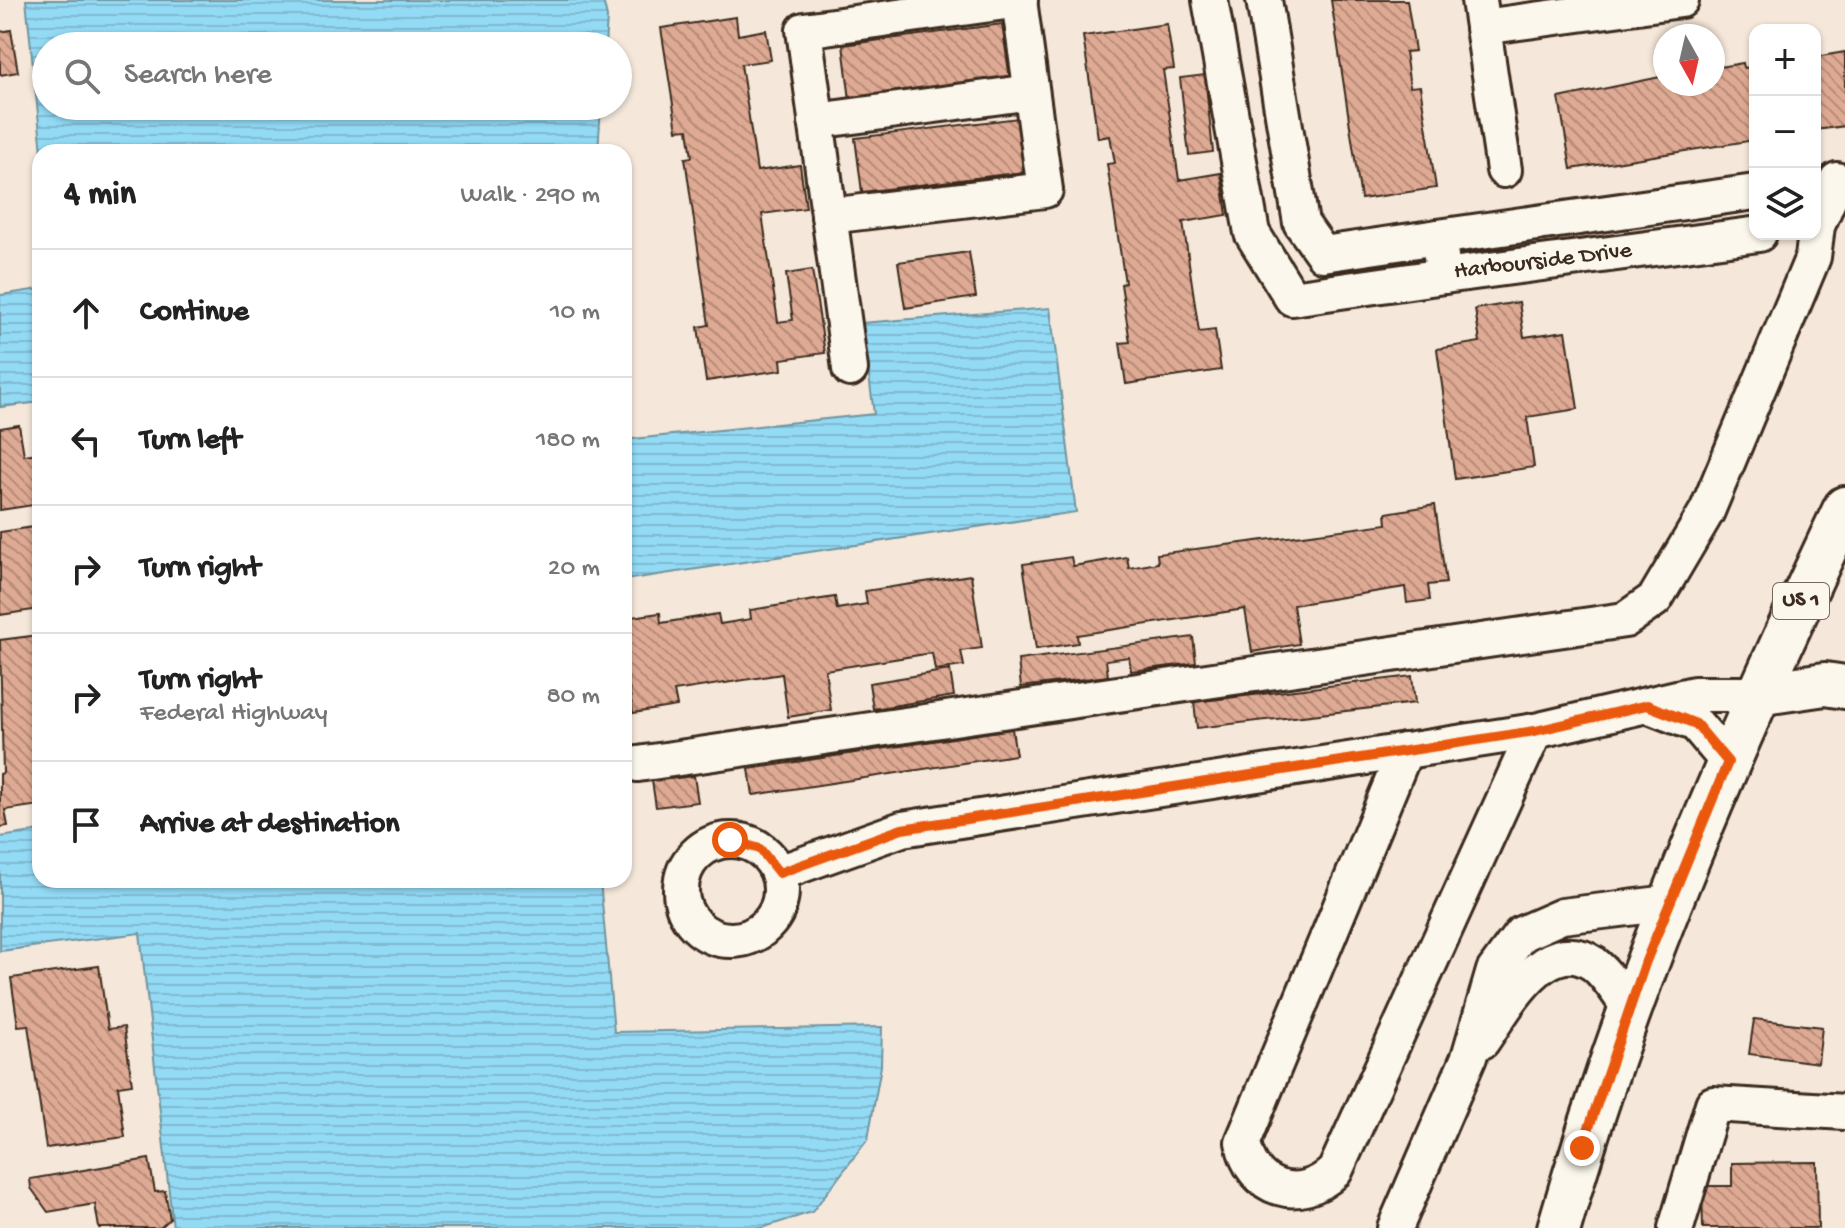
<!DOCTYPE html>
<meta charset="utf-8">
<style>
:root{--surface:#fff;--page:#f6f6f6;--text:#222;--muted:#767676;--line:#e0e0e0}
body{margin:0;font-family:"Gochi Hand",sans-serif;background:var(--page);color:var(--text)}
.controls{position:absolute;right:24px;top:24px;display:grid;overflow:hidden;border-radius:16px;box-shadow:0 2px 6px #0004}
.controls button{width:72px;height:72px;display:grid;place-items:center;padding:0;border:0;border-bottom:2px solid var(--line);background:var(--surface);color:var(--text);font:40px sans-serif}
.compass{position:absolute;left:1653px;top:24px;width:72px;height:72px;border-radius:50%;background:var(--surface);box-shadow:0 2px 6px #0004;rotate:172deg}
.stop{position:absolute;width:24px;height:24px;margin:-18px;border:6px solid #ea580c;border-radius:50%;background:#fff}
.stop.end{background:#ea580c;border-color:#fff;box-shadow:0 2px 8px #0008}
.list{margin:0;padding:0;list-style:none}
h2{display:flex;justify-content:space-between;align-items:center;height:104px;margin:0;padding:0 32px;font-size:34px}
h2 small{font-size:26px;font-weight:400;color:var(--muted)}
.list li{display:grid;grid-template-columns:52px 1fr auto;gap:24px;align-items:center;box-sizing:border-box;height:128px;padding:0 32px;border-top:2px solid var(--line)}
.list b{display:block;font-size:30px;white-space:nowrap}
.list p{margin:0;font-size:26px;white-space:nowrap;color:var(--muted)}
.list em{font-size:26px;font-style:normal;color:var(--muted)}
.icon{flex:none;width:44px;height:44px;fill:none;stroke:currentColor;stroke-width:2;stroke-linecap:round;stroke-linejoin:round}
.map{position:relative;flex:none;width:1845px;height:1228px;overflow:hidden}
.search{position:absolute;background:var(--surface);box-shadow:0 2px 6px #0004;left:32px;top:32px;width:600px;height:88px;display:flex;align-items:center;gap:20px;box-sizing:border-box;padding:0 28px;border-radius:44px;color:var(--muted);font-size:30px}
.panel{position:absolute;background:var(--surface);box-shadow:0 2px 6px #0004;left:32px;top:144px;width:600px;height:744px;border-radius:24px}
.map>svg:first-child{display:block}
.water{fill:url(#water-rules);stroke:#70949f;stroke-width:2}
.building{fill:url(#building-back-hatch);stroke:#3b2a1e;stroke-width:2}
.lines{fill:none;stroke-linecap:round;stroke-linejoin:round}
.minor-casing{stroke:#3b2a1e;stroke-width:40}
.major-casing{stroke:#3b2a1e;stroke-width:48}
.minor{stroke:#fbf7ec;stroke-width:34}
.major{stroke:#fbf7ec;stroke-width:42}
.route{stroke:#ea580c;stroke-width:10}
.labels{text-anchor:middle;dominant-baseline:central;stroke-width:8;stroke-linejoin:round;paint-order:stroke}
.shield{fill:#fbf7ec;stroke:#75685c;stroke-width:2}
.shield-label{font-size:22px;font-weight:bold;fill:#3b2a1e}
.street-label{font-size:24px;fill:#3b2a1e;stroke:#fbf7ec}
</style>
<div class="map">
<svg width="1845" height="1228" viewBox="0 0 1845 1228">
<defs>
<pattern id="water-rules" width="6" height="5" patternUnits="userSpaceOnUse" patternTransform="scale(2)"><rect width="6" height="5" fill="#93daf5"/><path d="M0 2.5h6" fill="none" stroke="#80bbd2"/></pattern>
<pattern id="building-back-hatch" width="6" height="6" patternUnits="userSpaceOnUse" patternTransform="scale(2)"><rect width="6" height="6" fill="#dfaa94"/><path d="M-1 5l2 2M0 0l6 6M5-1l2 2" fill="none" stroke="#b68b78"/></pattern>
</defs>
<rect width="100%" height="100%" fill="#f5e8da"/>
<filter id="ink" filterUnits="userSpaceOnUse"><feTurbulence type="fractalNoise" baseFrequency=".0125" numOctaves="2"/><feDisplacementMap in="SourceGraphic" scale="16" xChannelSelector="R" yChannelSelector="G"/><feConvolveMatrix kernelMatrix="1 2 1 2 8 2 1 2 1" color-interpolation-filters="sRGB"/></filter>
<g filter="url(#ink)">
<!-- water -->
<g class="water">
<polygon points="26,0 603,0 607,17 605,46 46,46 46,106 601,106 598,152 42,152"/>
<polygon points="40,289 40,402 0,407 0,295"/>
<polygon points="1050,308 1076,512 624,580 624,440 874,414 862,323"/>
<polygon points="40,831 40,880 600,880 614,1032 882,1027 881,1066 868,1139 812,1212 762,1228 173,1228 140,933 0,951 0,837"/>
</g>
<!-- building -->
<g class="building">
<polygon points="1331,0 1407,0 1415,51 1405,52 1410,87 1420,86 1436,188 1361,199"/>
<polygon points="736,17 738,35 766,30 771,60 741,64 757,171 800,165 806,208 762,214 778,322 793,320 786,274 812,270 825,353 781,359 782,370 706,381 698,327 709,325 685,158 692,157 688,129 677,130 661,28"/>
<polygon points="1002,24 1010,79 850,100 843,45"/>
<polygon points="1167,24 1174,69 1163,70 1179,180 1221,173 1227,215 1183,222 1199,332 1215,330 1221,370 1126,384 1120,343 1130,342 1121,284 1125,283 1107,164 1115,163 1110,136 1098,138 1083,36"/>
<polygon points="11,30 18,72 0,75 0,32"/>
<polygon points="1845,52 1845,126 1815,130 1815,57"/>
<polygon points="1743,63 1744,68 1755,66 1755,140 1571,169 1559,98 1665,76 1665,84 1713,84 1713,68"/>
<polygon points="1205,75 1213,152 1189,155 1180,78"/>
<polygon points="1018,118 1024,172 862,192 855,138"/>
<polygon points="969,252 976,297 905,308 898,262"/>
<polygon points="1519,302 1524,337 1566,331 1578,409 1527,417 1534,467 1455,479 1437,349 1480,342 1475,309"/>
<polygon points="19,425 24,455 40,453 40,504 0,510 0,428"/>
<polygon points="1435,505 1446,583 1428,585 1430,600 1407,603 1405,587 1293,605 1299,644 1252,652 1245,609 1077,635 1078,643 1036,649 1023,564 1071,557 1073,566 1127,557 1129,568 1158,563 1157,554 1387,524 1386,513"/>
<polygon points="40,526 40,609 0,615 0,532"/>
<polygon points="971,575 982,648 961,651 964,666 935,670 932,653 825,670 831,710 788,717 782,674 674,691 677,706 633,713 624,656 624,618 660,613 661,623 718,614 720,624 751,619 750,610 835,597 837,609 867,604 865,591"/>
<polygon points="40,635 40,805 5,810 8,826 0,827 0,774 3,773 0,640"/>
<polygon points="1193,637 1196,663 1131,671 1129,657 1106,660 1108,676 1021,687 1018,660"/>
<polygon points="950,670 954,696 873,709 869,683"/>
<polygon points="1412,676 1415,703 1197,728 1194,702"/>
<polygon points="1012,729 1016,755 753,795 749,769"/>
<polygon points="694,776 698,802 656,807 652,781"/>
<polygon points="99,966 108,1029 124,1027 132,1084 118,1086 125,1137 46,1148 28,1025 18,1026 11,978"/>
<polygon points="1754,1019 1822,1027 1818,1063 1749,1054"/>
<polygon points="149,1159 155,1192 165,1191 170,1219 160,1228 99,1228 95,1204 48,1212 31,1188 30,1179"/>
<polygon points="1817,1162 1818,1228 1703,1228 1702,1186 1732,1186 1732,1163"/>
</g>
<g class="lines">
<defs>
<g id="minor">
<polyline points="1210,0 1252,233 1292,298 1444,276"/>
<polyline points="1264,0 1301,223 1323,254 1438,237"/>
<polyline points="1479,0 1483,27 1681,0"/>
<polyline points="1483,27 1504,170"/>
<polyline points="816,121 1031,92"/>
<polyline points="1755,192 1438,237 1444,276 1759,234"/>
<polyline points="829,216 1045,190 1019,0"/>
<polyline points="850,369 804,30 1020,0"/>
<polyline points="1647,705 1696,724 1728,762"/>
<path d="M1405,751l-162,391c8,48 57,63 92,29l200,-440"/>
<polyline points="638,764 1625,620 1655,599 1707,511 1813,257 1817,226 1837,180"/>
<circle cx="731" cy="890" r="50"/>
<polyline points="779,873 902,829 1535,731 1694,694 1757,694"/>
<path d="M1482,1041c23,-32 63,-111 112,-77 14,11 25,30 36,45"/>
<polyline points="1395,1228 1469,1057 1494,971 1521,934 1562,916 1669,903"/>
<polyline points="1676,1228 1713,1104 1845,1112"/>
</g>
<g id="major">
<polyline points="1757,694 1825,684 1845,687"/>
<path d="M1559,1228c71,-250 175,-486 286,-720"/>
</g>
</defs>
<!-- minor casing -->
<use href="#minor" class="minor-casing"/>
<!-- major casing -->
<use href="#major" class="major-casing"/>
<!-- minor -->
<use href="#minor" class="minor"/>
<!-- major -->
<use href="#major" class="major"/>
</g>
</g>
<g class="lines" filter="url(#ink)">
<!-- route -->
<polyline class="route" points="730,840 760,849 779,873 902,829 1535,731 1647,705 1696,724 1728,762 1646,961 1582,1148"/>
</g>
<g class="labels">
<!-- shield labels -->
<rect class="shield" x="1773" y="583" width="56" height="36" rx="6"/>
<g class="shield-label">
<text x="1801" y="601">US 1</text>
</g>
<!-- street labels -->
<g class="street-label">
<text transform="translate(1543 262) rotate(-7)">Harbourside Drive</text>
</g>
</g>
</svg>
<div class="controls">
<button>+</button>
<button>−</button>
<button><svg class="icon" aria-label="layers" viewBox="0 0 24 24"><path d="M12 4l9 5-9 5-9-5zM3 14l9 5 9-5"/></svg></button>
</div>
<svg class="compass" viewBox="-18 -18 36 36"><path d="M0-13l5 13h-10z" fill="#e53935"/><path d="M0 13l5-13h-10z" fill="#767676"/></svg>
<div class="stop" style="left:730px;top:840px"></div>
<div class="stop end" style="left:1582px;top:1148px"></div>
<div class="search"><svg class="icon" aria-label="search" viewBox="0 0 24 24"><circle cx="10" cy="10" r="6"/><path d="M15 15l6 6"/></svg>Search here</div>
<section class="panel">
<h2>4 min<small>Walk · 290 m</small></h2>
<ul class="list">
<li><svg class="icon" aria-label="ahead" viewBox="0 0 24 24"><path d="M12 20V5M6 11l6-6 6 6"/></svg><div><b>Continue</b></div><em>10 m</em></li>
<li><svg class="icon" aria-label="left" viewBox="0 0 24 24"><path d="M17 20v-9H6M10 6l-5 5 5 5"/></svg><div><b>Turn left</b></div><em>180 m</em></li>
<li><svg class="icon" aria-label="right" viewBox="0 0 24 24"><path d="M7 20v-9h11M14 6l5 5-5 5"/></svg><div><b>Turn right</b></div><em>20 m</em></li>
<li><svg class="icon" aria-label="right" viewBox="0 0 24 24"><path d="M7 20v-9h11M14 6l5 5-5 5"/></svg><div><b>Turn right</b><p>Federal Highway</p></div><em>80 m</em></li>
<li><svg class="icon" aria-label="arrive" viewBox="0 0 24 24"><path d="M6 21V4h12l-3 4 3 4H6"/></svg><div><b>Arrive at destination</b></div></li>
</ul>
</section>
</div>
